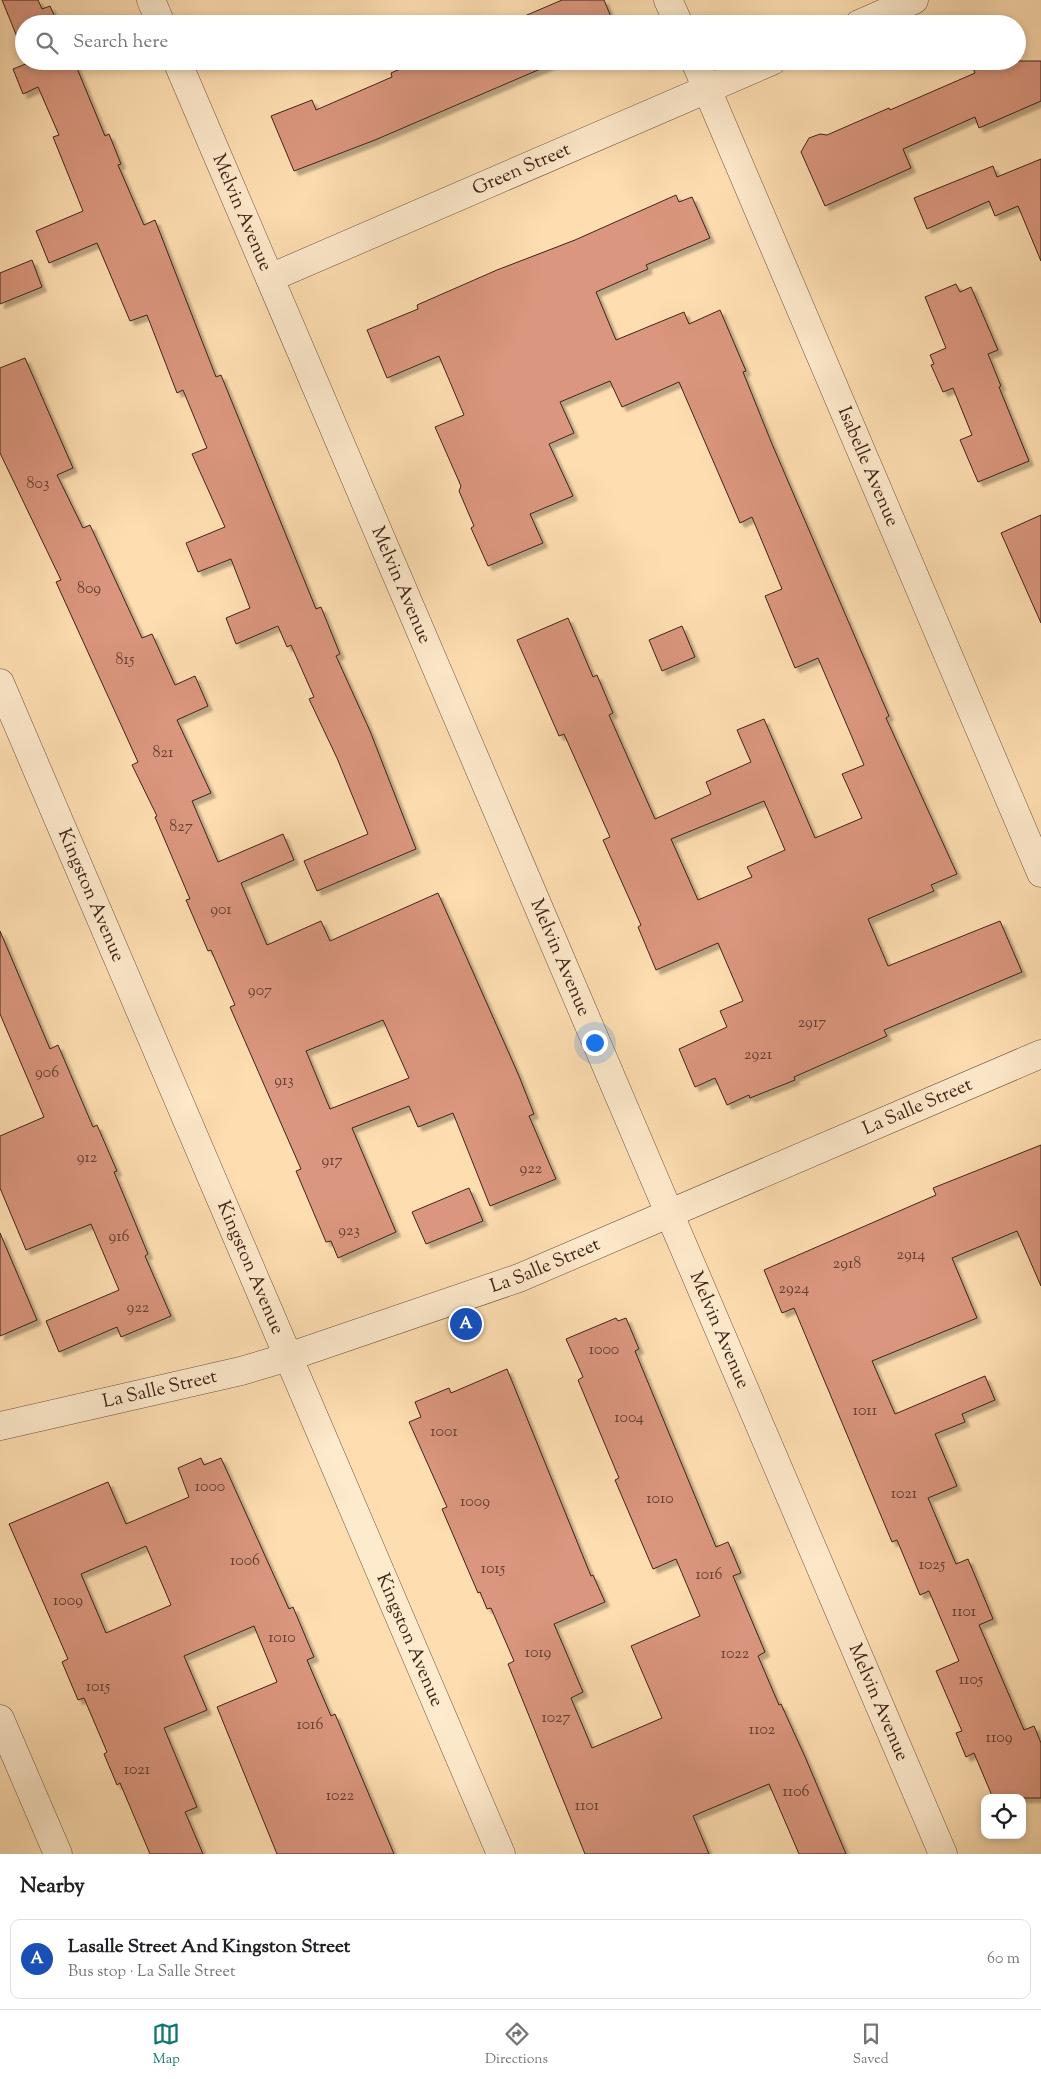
<!DOCTYPE html>
<meta charset="utf-8">
<style>
:root{--surface:#fff;--page:#f2f2f2;--text:#202124;--muted:#757577;--line:#e0e0e0;--accent:#0f766e}
body{margin:0;font-family:"Sorts Mill Goudy",serif;background:var(--page);color:var(--text)}
.controls{position:absolute;right:15px;bottom:15px;display:grid;overflow:hidden;border-radius:10px;box-shadow:0 2px 8px #0003}
.controls button{width:45px;height:45px;display:grid;place-items:center;padding:0;border:0;border-bottom:1px solid var(--line);background:var(--surface);color:var(--text);font:25px sans-serif}
.you{position:absolute;left:594px;top:1042px;width:18px;height:18px;margin:-12px;border:4px solid #fff;border-radius:50%;background:#1a73e8;box-shadow:0 0 0 8px #1a73e833}
.badge{display:grid;place-items:center;width:32px;height:32px;border-radius:50%;background:var(--accent);color:#fff;font-size:16px;font-weight:700}
.pin{position:absolute;translate:-50% -50%;border:2px solid #fff;box-shadow:0 1px 5px #0006}
.list{margin:0;padding:0;list-style:none}
h2{display:flex;justify-content:space-between;align-items:center;height:65px;margin:0;padding:0 20px;font-size:21px}
h2 small{font-size:16px;font-weight:400;color:var(--muted)}
.list li{display:grid;grid-template-columns:32px 1fr auto;gap:15px;align-items:center;box-sizing:border-box;height:80px;margin:0 10px 10px;padding:0 10px;border:1px solid var(--line);border-radius:10px}
.list b{display:block;font-size:19px;white-space:nowrap}
.list p{margin:0;font-size:16px;white-space:nowrap;color:var(--muted)}
.list em{font-size:16px;font-style:normal;color:var(--muted)}
.icon{flex:none;width:28px;height:28px;fill:none;stroke:currentColor;stroke-width:2;stroke-linecap:round;stroke-linejoin:round}
.map{position:relative;flex:none;width:1041px;height:1854px;overflow:hidden}
.search{position:absolute;background:var(--surface);box-shadow:0 2px 8px #0003;left:15px;right:15px;top:15px;height:55px;display:flex;align-items:center;gap:12px;box-sizing:border-box;padding:0 18px;border-radius:28px;color:var(--muted);font-size:19px}
.sheet{height:155px;background:var(--surface)}
nav{display:flex;justify-content:space-around;align-items:center;box-sizing:border-box;height:70px;border-top:1px solid var(--line);background:var(--surface);font-size:14px;color:var(--muted)}
nav a{display:grid;justify-items:center;gap:2px}
nav .on{color:var(--accent)}
.map>svg:first-child{display:block}
.building{fill:#da967e;stroke:#3d241b;fill-rule:evenodd;filter:url(#shadow)}
.lines{fill:none;stroke-linecap:round;stroke-linejoin:round}
.minor-casing{stroke:#6d5240;stroke-width:29}
.tertiary-casing{stroke:#6d5240;stroke-width:29}
.minor{stroke:#feeacc;stroke-width:28}
.tertiary{stroke:#feeacc;stroke-width:28}
.labels{text-anchor:middle;dominant-baseline:central;stroke-width:4.5;stroke-linejoin:round;paint-order:stroke}
.number-label{font-size:16px;fill:#644034}
.street-label{font-size:19px;fill:#3d241b;stroke:#feeacc}
</style>
<div class="map">
<svg width="1041" height="1854" viewBox="0 0 1041 1854">
<defs>
<filter id="shadow"><feDropShadow dx="4.5" dy="4.5" stdDeviation="1" flood-color="#0004"/></filter>
</defs>
<rect width="100%" height="100%" fill="#fedeb1"/>
<filter id="stains"><feTurbulence type="fractalNoise" baseFrequency=".004" numOctaves="4"/><feColorMatrix values="0 0 0 0 .2 0 0 0 0 .09 0 0 0 0 .02 0 0 0 .5 -.17"/></filter>
<radialGradient id="worn" r=".72"><stop offset=".6" stop-color="#630" stop-opacity="0"/><stop offset="1" stop-color="#630" stop-opacity=".3"/></radialGradient>
<!-- building -->
<g class="building">
<polygon points="2,0 38,0 42,9 50,6 58,24 24,24 24,54"/>
<polygon points="562,0 604,0 614,24 506,24"/>
<polygon points="27,61 74,61 105,136 109,134 121,164 118,165 144,225 155,220 216,377 221,375 316,609 321,607 340,654 336,656 370,731 416,849 317,891 304,861 368,834 337,758 309,699 314,697 291,645 287,647 278,626 236,644 226,618 250,608 231,559 198,572 186,543 225,527 192,454 207,448 183,390 177,393 147,315 130,321 97,243 49,263 36,231 83,211 53,137 59,135 38,87 23,94 13,69 28,63"/>
<polygon points="418,61 559,61 375,140 294,171 271,116 312,100 316,110 392,77 391,73"/>
<polygon points="970,61 1041,61 1041,101 979,128 975,117 903,149 911,168 825,206 801,152 809,138 820,134 827,135 889,108 890,110 975,73"/>
<polygon points="1041,159 1041,261 1018,206 995,216 989,201 927,229 914,198 993,166 997,177"/>
<path d="M676,195l3,7 13,-5 18,41 -64,27 2,4 -52,23 20,48 68,-28 5,12 31,-14 26,61 -3,1 29,72 117,272 -3,2 71,156 -26,11 3,6 -66,28 20,47 112,-45 22,51 -138,58 3,6 -93,41 1,3 -45,18 -1,-3 -22,10 -12,-27 -20,9 -16,-38 48,-22 -7,-16 23,-10 -25,-58 -62,27 -18,-43 3,-2 -38,-85 7,-3 -46,-103 -5,2 -42,-96 51,-22 25,59 4,-2 16,38 -4,2 46,104 56,-25 -5,-12 45,-20 -14,-32 27,-11 51,119 47,-20 -20,-44 22,-9 -46,-107 -23,10 -30,-72 17,-7 -30,-72 -12,6 -61,-141 -57,25 -12,-26 -50,21 14,31 -25,11 24,52 -43,18 13,29 -55,23 -17,-38 3,-2 -15,-35 2,-5 -26,-59 29,-12 -25,-59 -52,22 -20,-48 51,-21 -1,-4 80,-35 78,-30zM764,801l21,49 -38,17 5,10 -54,23 -27,-61z"/>
<polygon points="32,260 42,287 0,304 0,273"/>
<polygon points="956,284 960,292 971,287 998,350 988,354 1001,386 999,387 1029,461 978,482 960,440 972,435 953,388 943,392 931,365 934,364 930,355 946,348 925,297"/>
<path d="M25,358l48,110 -16,7 26,53 7,-3 52,113 10,-4 23,51 20,-9 13,30 -31,14 34,73 -19,8 26,61 65,-28 11,26 -53,23 26,62 54,-24 9,20 108,-48 81,183 15,38 -5,2 27,63 -66,27 -37,-93 -35,14 -9,-21 -57,22 44,104 -58,26 -7,-17 -5,1 -30,-71 5,-2 -71,-162 5,-2 -24,-55 -3,1 -22,-51 4,-1 -35,-82 2,-1 -25,-51 6,-3 -82,-180 5,-2 -61,-127v-85zM383,1020l26,58 -79,31 -24,-58z"/>
<polygon points="1041,515 1041,623 1001,533"/>
<polygon points="682,626 695,657 662,671 649,640"/>
<polygon points="0,931 50,1049 58,1045 93,1127 97,1125 117,1171 114,1172 148,1254 145,1256 171,1316 121,1337 117,1327 59,1352 46,1321 119,1290 91,1224 26,1250 0,1188 0,1136 44,1117 0,1014"/>
<polygon points="1041,1145 1041,1286 1017,1231 952,1258 977,1318 872,1361 895,1414 985,1376 995,1400 962,1414 965,1422 935,1434 957,1486 928,1498 956,1564 968,1559 993,1619 979,1625 1024,1730 1034,1726 1041,1743 1041,1798 993,1798 974,1753 966,1757 956,1733 962,1731 936,1671 959,1661 929,1591 920,1595 897,1540 892,1542 794,1308 782,1313 764,1270 936,1195 933,1188"/>
<polygon points="469,1188 483,1221 426,1244 412,1212"/>
<polygon points="0,1233 37,1320 0,1336"/>
<polygon points="616,1318 618,1321 626,1318 639,1349 635,1351 716,1547 728,1542 741,1573 733,1576 765,1652 758,1656 779,1705 781,1704 806,1759 846,1854 799,1854 769,1784 693,1816 709,1854 585,1854 508,1664 514,1661 491,1608 487,1609 480,1592 478,1593 442,1509 447,1507 409,1422 421,1417 415,1402 449,1388 451,1393 507,1369 591,1576 593,1575 605,1602 554,1624 583,1692 571,1698 592,1748 662,1718 631,1646 700,1616 676,1559 653,1569 615,1480 619,1478 578,1380 583,1377 566,1339"/>
<path d="M201,1458l3,7 17,-7 68,151 4,-2 21,50 -7,3 24,56 4,-2 59,140h-117l-60,-147 60,-25 -23,-56 -70,30 23,54 -43,18 33,79 -12,5 18,42h-53l-30,-71 -3,2 -13,-31 3,-2 -23,-54 -6,2 -16,-38 6,-3 -59,-135 99,-42 18,42 63,-27 -11,-29zM146,1546l25,59 -65,28 -25,-59z"/>
</g>
<g class="lines">
<defs>
<g id="minor">
<polyline points="668,0 679,24"/>
<polyline points="859,24 914,0"/>
<path id="s1" d="M695,61l346,812"/>
<path id="s2" d="M270,278l502,-217"/>
<path id="s3" d="M0,683l501,1171"/>
<path id="s4" d="M0,1426l241,-55 47,-14 231,-79 522,-224"/>
<polyline points="0,1719 58,1854"/>
</g>
<g id="tertiary">
<polyline points="151,0 161,24"/>
<path id="s5" d="M177,61l766,1793"/>
</g>
</defs>
<!-- minor casing -->
<use href="#minor" class="minor-casing"/>
<!-- tertiary casing -->
<use href="#tertiary" class="tertiary-casing"/>
<!-- minor -->
<use href="#minor" class="minor"/>
<!-- tertiary -->
<use href="#tertiary" class="tertiary"/>
</g>
<g class="labels">
<!-- number labels -->
<g class="number-label">
<text x="38" y="484">803</text>
<text x="89" y="589">809</text>
<text x="125" y="660">815</text>
<text x="163" y="753">821</text>
<text x="181" y="827">827</text>
<text x="221" y="910">901</text>
<text x="260" y="991">907</text>
<text x="812" y="1023">2917</text>
<text x="758" y="1055">2921</text>
<text x="47" y="1073">906</text>
<text x="284" y="1081">913</text>
<text x="87" y="1158">912</text>
<text x="332" y="1161">917</text>
<text x="531" y="1169">922</text>
<text x="349" y="1231">923</text>
<text x="119" y="1237">916</text>
<text x="911" y="1255">2914</text>
<text x="847" y="1264">2918</text>
<text x="794" y="1289">2924</text>
<text x="138" y="1308">922</text>
<text x="604" y="1350">1000</text>
<text x="865" y="1411">1011</text>
<text x="629" y="1418">1004</text>
<text x="444" y="1432">1001</text>
<text x="210" y="1487">1000</text>
<text x="904" y="1494">1021</text>
<text x="660" y="1499">1010</text>
<text x="475" y="1502">1009</text>
<text x="245" y="1561">1006</text>
<text x="932" y="1565">1025</text>
<text x="493" y="1569">1015</text>
<text x="709" y="1575">1016</text>
<text x="68" y="1601">1009</text>
<text x="964" y="1612">1101</text>
<text x="282" y="1638">1010</text>
<text x="538" y="1653">1019</text>
<text x="735" y="1654">1022</text>
<text x="971" y="1680">1105</text>
<text x="98" y="1687">1015</text>
<text x="556" y="1718">1027</text>
<text x="310" y="1725">1016</text>
<text x="762" y="1730">1102</text>
<text x="999" y="1738">1109</text>
<text x="137" y="1770">1021</text>
<text x="796" y="1792">1106</text>
<text x="340" y="1796">1022</text>
<text x="587" y="1806">1101</text>
</g>
<!-- street labels -->
<g class="street-label">
<text stroke="none"><textPath href="#s2" startOffset="274">Green Street</textPath></text>
<text stroke="none"><textPath href="#s5" startOffset="165">Melvin Avenue</textPath></text>
<text stroke="none"><textPath href="#s1" startOffset="441">Isabelle Avenue</textPath></text>
<text stroke="none"><textPath href="#s5" startOffset="570">Melvin Avenue</textPath></text>
<text stroke="none"><textPath href="#s3" startOffset="231">Kingston Avenue</textPath></text>
<text stroke="none"><textPath href="#s5" startOffset="975">Melvin Avenue</textPath></text>
<text stroke="none"><textPath href="#s4" startOffset="974">La Salle Street</textPath></text>
<text stroke="none"><textPath href="#s4" startOffset="569">La Salle Street</textPath></text>
<text stroke="none"><textPath href="#s3" startOffset="636">Kingston Avenue</textPath></text>
<text stroke="none"><textPath href="#s5" startOffset="1380">Melvin Avenue</textPath></text>
<text stroke="none"><textPath href="#s4" startOffset="164">La Salle Street</textPath></text>
<text stroke="none"><textPath href="#s3" startOffset="1041">Kingston Avenue</textPath></text>
<text stroke="none"><textPath href="#s5" startOffset="1785">Melvin Avenue</textPath></text>
</g>
</g>
<rect width="100%" height="100%" filter="url(#stains)"/>
<rect width="100%" height="100%" fill="url(#worn)"/>
</svg>
<div class="controls">
<button><svg class="icon" aria-label="locate" viewBox="0 0 24 24"><circle cx="12" cy="12" r="6"/><path d="M12 2v4M12 18v4M2 12h4M18 12h4"/></svg></button>
</div>
<div class="you"></div>
<div class="pin badge" style="left:466px;top:1324px;background:#1a4fb4">A</div>
<div class="search"><svg class="icon" aria-label="search" viewBox="0 0 24 24"><circle cx="10" cy="10" r="6"/><path d="M15 15l6 6"/></svg>Search here</div>
</div>
<section class="sheet">
<h2>Nearby<small></small></h2>
<ul class="list">
<li><span class="badge" style="background:#1a4fb4">A</span><div><b>Lasalle Street And Kingston Street</b><p>Bus stop · La Salle Street</p></div><em>60 m</em></li>
</ul>
</section>
<nav>
<a class="on"><svg class="icon" aria-label="map" viewBox="0 0 24 24"><path d="M3 6l6-2 6 2 6-2v14l-6 2-6-2-6 2zM9 4v14M15 6v14"/></svg>Map</a>
<a><svg class="icon" aria-label="directions" viewBox="0 0 24 24"><path d="M12 3l9 9-9 9-9-9zM9 14v-3h6M13 9l2 2-2 2"/></svg>Directions</a>
<a><svg class="icon" aria-label="saved" viewBox="0 0 24 24"><path d="M7 4h10v16l-5-4-5 4z"/></svg>Saved</a>
</nav>
